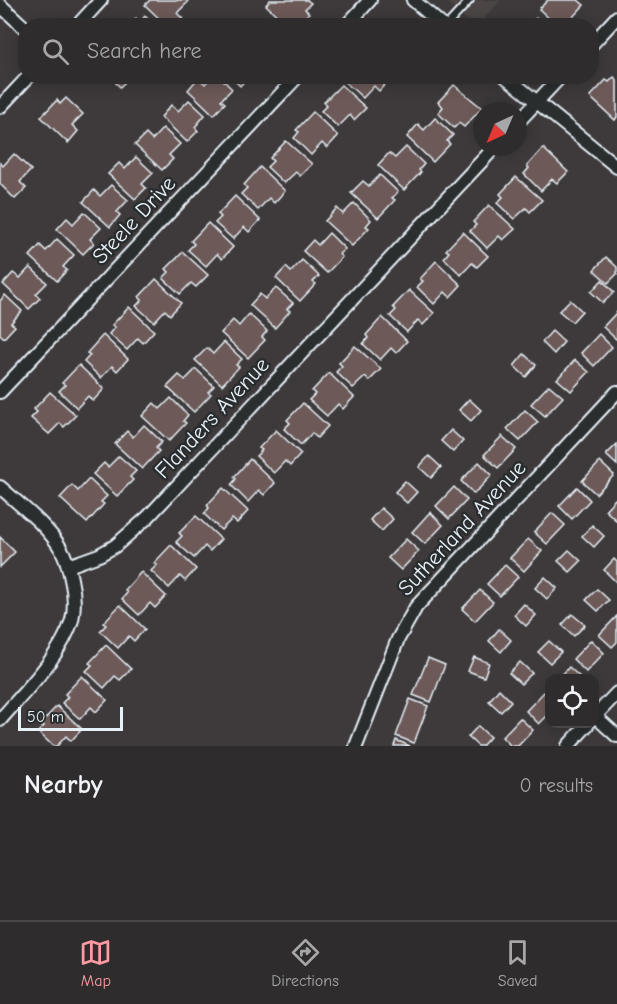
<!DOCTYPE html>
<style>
:root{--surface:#2e2c2c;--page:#363434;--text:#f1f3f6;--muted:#a7a7a9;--line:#494848;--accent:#ff9aa2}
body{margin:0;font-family:"Comic Neue",sans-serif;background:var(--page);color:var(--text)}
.controls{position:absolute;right:18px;bottom:18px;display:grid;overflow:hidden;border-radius:12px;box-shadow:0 3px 15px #0003}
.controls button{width:54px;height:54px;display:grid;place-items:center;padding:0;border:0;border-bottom:2px solid var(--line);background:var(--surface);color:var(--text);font:30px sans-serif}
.compass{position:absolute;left:473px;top:102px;width:54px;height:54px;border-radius:50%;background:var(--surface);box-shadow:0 3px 15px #0003;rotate:224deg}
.scale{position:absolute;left:18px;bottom:15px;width:105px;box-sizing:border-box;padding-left:6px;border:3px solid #e8f1f8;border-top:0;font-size:16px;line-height:21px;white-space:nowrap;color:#e8f1f8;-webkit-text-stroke:4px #2a2d2e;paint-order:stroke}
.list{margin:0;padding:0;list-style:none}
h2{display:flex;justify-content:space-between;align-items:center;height:78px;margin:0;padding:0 24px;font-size:26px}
h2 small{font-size:20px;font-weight:400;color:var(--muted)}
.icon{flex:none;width:33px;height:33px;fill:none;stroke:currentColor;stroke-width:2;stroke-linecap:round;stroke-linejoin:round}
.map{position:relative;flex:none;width:617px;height:746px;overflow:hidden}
.search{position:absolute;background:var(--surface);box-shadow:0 3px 15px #0003;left:18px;right:18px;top:18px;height:66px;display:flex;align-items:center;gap:15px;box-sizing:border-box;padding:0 21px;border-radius:24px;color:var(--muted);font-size:22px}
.sheet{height:174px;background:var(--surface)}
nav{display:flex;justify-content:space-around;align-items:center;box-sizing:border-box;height:84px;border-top:2px solid var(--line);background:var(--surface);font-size:16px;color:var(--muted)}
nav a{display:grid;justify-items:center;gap:3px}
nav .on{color:var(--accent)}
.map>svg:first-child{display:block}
.built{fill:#4c4444}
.building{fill:#6d5a59;stroke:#e8f1f8;stroke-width:1.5}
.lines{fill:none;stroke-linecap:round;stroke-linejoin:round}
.lane-casing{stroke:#e8f1f8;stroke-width:10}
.street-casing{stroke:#e8f1f8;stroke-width:16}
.lane{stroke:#2a2d2e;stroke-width:6}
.street{stroke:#2a2d2e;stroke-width:12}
.labels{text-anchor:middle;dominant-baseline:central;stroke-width:5;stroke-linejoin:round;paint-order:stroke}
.street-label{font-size:22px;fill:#e8f1f8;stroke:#2a2d2e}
</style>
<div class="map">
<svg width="617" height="746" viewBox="0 0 617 746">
<rect width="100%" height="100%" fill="#3e3a3b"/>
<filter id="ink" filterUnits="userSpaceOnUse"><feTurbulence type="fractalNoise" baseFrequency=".0167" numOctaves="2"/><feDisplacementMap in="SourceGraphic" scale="12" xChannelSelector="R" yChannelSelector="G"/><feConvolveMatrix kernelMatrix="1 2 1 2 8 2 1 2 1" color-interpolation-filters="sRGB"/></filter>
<g filter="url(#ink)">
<!-- built -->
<polygon class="built" points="444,0 501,0 477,26 473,25"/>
<!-- building -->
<g class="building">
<polygon points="150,0 186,0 188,2 177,13 183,19 177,26 167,26 145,5"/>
<polygon points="270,0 307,0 311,3 305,9 309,13 297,26 288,26 266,5"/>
<polygon points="548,0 578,0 584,5 567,23 563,20 558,26 557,26 539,9"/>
<polygon points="145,16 155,26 129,26 136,18 140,22"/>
<polygon points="268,17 277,26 260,26"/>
<polygon points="536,18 544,26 529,26"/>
<polygon points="109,76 131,76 120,87"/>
<polygon points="212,76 219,76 232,89 221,100 225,103 214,115 188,90 198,78 205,84"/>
<polygon points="230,76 249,76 240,86"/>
<polygon points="350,76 387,76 390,79 379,91 374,86 363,98 345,82"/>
<polygon points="614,77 617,80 617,117 615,120 590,97 606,80 609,82"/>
<polygon points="341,85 366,108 354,120 350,115 338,127 321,111 327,105 324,102"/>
<polygon points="454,85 482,108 464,127 459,123 454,128 438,113 443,107 438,102"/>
<polygon points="66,98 83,114 72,125 78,131 68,143 41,117 57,100 60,104"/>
<polygon points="189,100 205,115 195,127 198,131 187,142 161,117 171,105 178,111"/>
<polygon points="313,112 338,136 327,148 322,143 311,155 294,138 299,132 296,130"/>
<polygon points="435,118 453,135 447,141 450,144 433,162 407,137 418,124 424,130"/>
<polygon points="163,128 180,144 169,155 173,159 162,170 135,145 146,134 152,140"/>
<polygon points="286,141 312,164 300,176 296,172 284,183 267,167 273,161 270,158"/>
<polygon points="406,147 424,164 419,170 421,172 404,190 378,165 389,153 395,158"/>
<polygon points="543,148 568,172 557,183 552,179 541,191 524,174 529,168 527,166"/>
<polygon points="14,154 31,170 20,182 26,188 15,199 0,184 0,163 3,166"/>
<polygon points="136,157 153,173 142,184 146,188 135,199 108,174 119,163 125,169"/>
<polygon points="260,167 285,191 274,203 269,198 258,210 241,194 247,188 244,185"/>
<polygon points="380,175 398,192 392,198 395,200 378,218 351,193 363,181 369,186"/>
<polygon points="516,177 542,200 530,212 526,208 514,219 497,203 503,197 500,194"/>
<polygon points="111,185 128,200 117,212 120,215 110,227 83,202 94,190 100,196"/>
<polygon points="235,196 260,220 249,232 244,227 233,239 215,223 221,217 218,214"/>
<polygon points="354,203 371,220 366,226 369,228 352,246 325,221 337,208 343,214"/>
<polygon points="489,205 515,229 503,240 499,236 487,248 470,231 476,225 473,222"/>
<polygon points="84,212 101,228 90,239 94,243 83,254 57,229 67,218 73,224"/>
<polygon points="208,223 233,247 222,259 217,254 206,266 188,250 194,244 191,241"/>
<polygon points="463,232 488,256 477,267 472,263 461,275 444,258 449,252 446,250"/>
<polygon points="329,233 345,249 339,254 342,257 327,273 303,251 313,240 318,245"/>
<polygon points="57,239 74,255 63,267 67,270 57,281 30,256 40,245 46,251"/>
<polygon points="183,252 208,275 196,287 191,283 180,294 163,278 169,272 166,269"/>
<polygon points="606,257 617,267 617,274 608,283 594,270"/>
<polygon points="302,260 319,276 313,282 316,284 300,301 276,278 286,267 291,272"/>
<polygon points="436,261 461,285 450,297 445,292 434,304 417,287 423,281 420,279"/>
<polygon points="30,267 47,283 36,294 40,298 29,309 3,284 13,273 20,278"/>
<polygon points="156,279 181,303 170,315 165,310 154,322 136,306 142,300 139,297"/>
<polygon points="602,280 614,292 603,303 591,292"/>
<polygon points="276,288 293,303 287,309 290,311 275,328 250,305 260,294 265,299"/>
<polygon points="409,290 434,313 423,325 418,320 407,332 390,316 396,310 393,307"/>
<polygon points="5,295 22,311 11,323 15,326 4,338 0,334 0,301"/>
<polygon points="570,300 582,311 572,322 559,311"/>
<polygon points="129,307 154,331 143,343 138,338 127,350 109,334 115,327 112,325"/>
<polygon points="617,312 617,339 616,339 603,327"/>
<polygon points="249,314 267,331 262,337 265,340 248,358 221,333 233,320 239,326"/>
<polygon points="382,317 407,341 396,353 391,348 380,360 363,344 368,338 366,335"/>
<polygon points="552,331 564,342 554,354 542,342"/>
<polygon points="599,334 612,347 594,366 581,353"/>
<polygon points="103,335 128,359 117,371 112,366 101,378 84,362 90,355 87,353"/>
<polygon points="224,342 242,359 236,365 239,367 222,385 195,360 207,348 213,354"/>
<polygon points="355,346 381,369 369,381 365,377 353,388 336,372 342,366 339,363"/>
<polygon points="524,354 536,365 526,377 514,366"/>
<polygon points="575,360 589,372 571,391 557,379"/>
<polygon points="79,365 104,389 93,401 88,396 77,408 59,391 65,385 62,383"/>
<polygon points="196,369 214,386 208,392 211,394 194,412 167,387 179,375 185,380"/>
<polygon points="329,373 354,397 343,409 338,404 327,416 309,400 315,394 312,391"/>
<polygon points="549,385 563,397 545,416 531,404"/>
<polygon points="50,392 76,415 64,427 60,423 49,434 31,418 37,412 34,409"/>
<polygon points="171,398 188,415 183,421 186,423 169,441 142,416 154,403 160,409"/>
<polygon points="469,399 481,410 471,421 459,410"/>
<polygon points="303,403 328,426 317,438 312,433 301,445 284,429 290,423 287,420"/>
<polygon points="525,410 538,422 520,441 507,429"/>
<polygon points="144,425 162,442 156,448 159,451 142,469 115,444 127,431 133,437"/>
<polygon points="276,430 301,454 290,466 285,461 274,473 256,456 262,450 259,448"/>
<polygon points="451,430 463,441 453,452 441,441"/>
<polygon points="502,436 516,449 498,468 484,455"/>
<polygon points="617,444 617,465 606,455"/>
<polygon points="119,456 136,471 130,477 133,480 117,496 93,474 104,463 108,467"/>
<polygon points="429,456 441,467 431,478 419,467"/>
<polygon points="250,459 275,483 264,495 259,490 248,502 231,485 236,479 234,477"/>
<polygon points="479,462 492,475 474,494 461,481"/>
<polygon points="600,462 614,475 596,494 582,481"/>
<polygon points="89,479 107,496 101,502 104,504 87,523 60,498 72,485 78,491"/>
<polygon points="405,481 417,492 407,503 395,492"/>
<polygon points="454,487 467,500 449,519 436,506"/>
<polygon points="577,487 590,500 572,519 559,506"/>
<polygon points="223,488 248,511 237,523 232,519 221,530 204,514 209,508 207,505"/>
<polygon points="615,499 617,501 617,521 605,510"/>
<polygon points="381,508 393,519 382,531 370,520"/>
<polygon points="430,512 443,525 425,544 412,532"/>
<polygon points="552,513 565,525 547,544 534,532"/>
<polygon points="196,516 221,539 210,551 205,546 194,558 176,542 182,536 179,533"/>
<polygon points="592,525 604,536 594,547 582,536"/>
<polygon points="0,537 15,552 0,567"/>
<polygon points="406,539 419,551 401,570 388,558"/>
<polygon points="528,539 542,551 524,571 510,558"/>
<polygon points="171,545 196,569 185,581 180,576 169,588 151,571 157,565 154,563"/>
<polygon points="569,550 581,561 570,572 558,561"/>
<polygon points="614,559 617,562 617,580 616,582 604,570"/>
<polygon points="505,565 518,577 500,596 487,584"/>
<polygon points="141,572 166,596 155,608 150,603 139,615 122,599 127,593 125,590"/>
<polygon points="545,577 557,588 547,599 535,588"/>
<polygon points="597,589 609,600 598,611 586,600"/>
<polygon points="480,590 493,602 475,621 462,609"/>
<polygon points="524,604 536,615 526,626 514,615"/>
<polygon points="120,605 145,629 134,641 129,636 118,648 100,631 106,625 103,623"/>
<polygon points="572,614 585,625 574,636 562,625"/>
<polygon points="617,616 617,642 612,647 599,635"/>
<polygon points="499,629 511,640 501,652 489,641"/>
<polygon points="591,640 604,653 586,672 573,659"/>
<polygon points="549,641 561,652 550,663 538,652"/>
<polygon points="106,645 131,669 120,680 115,676 104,688 86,671 92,665 89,663"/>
<polygon points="474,657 489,663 484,677 468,671"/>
<polygon points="428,658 445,665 431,702 413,695"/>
<polygon points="520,662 532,673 521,684 509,673"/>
<polygon points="569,667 581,678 559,678"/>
<polygon points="82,676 107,700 96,712 91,707 80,719 62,703 68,697 65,694"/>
<polygon points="499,689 511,701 501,712 489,701"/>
<polygon points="544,692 550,698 550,713 539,724 526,711"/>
<polygon points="410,699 428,706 414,743 396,736"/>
<polygon points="57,706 82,729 71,741 66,736 57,746 53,746 38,732 44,726 41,723"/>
<polygon points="520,718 533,730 518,746 511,746 502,737"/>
<polygon points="478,726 490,737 482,746 478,746 468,737"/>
<polygon points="396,740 410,746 394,746"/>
</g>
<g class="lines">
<defs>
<polyline id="lane" points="446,26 470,0"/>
<g id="street">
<polyline points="413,0 443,26"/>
<polyline points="0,5 26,29"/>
<polyline points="77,26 101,0"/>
<polyline points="346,26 370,0"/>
<polyline points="592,44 617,17"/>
<polyline points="505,76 617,167"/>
<polyline points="0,107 29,76"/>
<polyline points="518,122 561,76"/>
<polyline points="0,392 298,76"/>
<path d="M0,487c20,18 47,38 61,62 5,8 8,20 10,30 3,13 4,28 1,41 -11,36 -48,72 -72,100"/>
<polyline points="68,566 99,555 115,546 148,517 495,147"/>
<polyline points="595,716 617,736"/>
<polyline points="594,717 617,693"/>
<polyline points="356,746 398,639 416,607 617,392"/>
<polyline points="568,746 588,724"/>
</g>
</defs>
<!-- lane casing -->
<use href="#lane" class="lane-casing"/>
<!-- street casing -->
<use href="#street" class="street-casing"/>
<!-- lane -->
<use href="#lane" class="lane"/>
<!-- street -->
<use href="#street" class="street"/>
</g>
</g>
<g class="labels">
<!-- street labels -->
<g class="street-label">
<text transform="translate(134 220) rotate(-47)">Steele Drive</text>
<text transform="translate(212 418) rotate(-47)">Flanders Avenue</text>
<text transform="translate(462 528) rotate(-47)">Sutherland Avenue</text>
</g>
</g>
</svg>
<div class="controls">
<button><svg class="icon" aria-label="locate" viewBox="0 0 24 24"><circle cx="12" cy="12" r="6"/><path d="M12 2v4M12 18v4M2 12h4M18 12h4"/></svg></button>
</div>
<svg class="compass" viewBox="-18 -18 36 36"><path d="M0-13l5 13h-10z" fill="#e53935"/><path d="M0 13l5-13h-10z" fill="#a7a7a9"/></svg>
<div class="scale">50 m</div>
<div class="search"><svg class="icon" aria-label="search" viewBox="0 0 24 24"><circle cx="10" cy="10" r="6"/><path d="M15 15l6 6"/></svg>Search here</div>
</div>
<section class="sheet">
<h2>Nearby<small>0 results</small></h2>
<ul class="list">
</ul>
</section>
<nav>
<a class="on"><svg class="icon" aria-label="map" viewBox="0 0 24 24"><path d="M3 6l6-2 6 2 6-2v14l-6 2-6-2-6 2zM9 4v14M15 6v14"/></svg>Map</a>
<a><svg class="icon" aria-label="directions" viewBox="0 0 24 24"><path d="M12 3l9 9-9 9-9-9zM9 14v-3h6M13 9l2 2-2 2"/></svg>Directions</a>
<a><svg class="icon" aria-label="saved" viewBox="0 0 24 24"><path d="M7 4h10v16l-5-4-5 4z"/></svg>Saved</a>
</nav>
